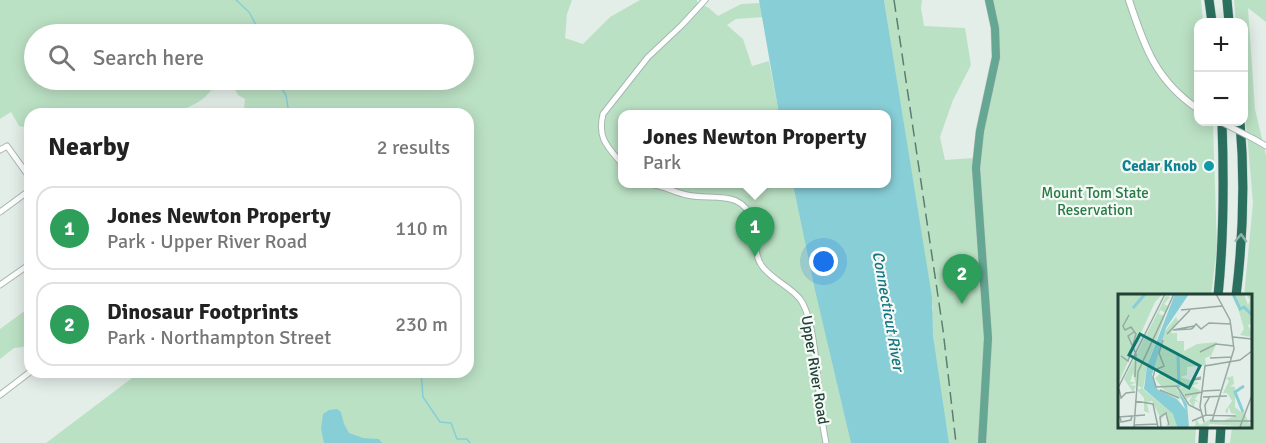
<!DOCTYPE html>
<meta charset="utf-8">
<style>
:root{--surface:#fff;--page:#f6f6f6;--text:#222;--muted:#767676;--line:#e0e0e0;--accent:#b45309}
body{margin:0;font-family:Signika,sans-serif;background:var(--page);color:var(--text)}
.controls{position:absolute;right:18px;top:18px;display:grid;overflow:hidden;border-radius:12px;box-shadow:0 3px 15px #0003}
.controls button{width:54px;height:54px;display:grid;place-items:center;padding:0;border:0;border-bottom:2px solid var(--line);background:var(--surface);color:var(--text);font:30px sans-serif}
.you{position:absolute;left:824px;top:262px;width:21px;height:21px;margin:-15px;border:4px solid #fff;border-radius:50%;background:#1a73e8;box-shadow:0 0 0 9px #1a73e833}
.badge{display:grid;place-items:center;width:39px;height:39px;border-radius:50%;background:var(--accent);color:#fff;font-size:20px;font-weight:700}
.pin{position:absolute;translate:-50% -50px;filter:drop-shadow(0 2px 3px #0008)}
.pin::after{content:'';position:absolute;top:32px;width:21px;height:18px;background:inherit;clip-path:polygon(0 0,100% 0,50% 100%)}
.popup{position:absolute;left:618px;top:110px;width:273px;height:78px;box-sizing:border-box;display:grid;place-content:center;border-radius:12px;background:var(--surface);filter:drop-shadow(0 2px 4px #0005);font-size:20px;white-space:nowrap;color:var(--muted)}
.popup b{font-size:22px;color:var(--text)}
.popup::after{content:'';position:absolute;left:50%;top:100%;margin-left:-12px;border:12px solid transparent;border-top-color:var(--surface)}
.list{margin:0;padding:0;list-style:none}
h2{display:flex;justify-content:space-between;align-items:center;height:78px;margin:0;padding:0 24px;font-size:26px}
h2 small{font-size:20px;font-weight:400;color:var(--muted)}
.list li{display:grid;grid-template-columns:39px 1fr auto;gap:18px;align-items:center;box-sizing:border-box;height:84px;margin:0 12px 12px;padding:0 12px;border:2px solid var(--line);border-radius:18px}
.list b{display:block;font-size:22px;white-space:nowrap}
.list p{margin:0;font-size:20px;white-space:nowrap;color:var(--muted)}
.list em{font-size:20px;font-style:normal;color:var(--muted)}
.icon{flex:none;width:33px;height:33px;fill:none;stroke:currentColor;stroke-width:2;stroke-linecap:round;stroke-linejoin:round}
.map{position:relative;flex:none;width:1266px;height:443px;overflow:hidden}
.search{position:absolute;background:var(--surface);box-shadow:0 3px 15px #0003;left:24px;top:24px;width:450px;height:66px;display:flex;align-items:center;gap:15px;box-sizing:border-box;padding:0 21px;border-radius:33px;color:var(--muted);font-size:22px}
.panel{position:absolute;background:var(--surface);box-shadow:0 3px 15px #0003;left:24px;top:108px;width:450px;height:270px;border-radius:18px}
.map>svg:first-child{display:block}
.green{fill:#bbe1c4;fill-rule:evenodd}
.water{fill:#88ced7}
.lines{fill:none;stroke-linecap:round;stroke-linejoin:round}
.stream{stroke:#88ced7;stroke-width:1.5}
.minor-casing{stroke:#a6b7b0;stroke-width:7}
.tertiary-casing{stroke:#a6b7b0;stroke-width:8}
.primary-casing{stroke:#c1cac7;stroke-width:9}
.motorway-casing{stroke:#c1cac7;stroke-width:10}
.minor{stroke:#fff;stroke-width:5}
.tertiary{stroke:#fff;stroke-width:6}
.primary{stroke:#65a793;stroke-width:8}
.motorway{stroke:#2b705f;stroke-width:9}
.rail{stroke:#5c7d72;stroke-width:1.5;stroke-dasharray:12 6;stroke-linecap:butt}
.minor-bridge-casing{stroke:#a6b7b0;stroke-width:7;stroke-linecap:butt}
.minor-bridge{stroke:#fff;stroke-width:5}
.oneway{stroke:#90b5ab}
.culture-dot{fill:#0f9aa8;stroke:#f5faf7;stroke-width:2}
.labels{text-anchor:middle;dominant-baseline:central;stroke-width:4.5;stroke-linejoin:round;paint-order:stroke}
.culture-label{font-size:15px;font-weight:bold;fill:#0d838f;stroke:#f5faf7;text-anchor:end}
.park-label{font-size:15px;fill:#287b45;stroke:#f5faf7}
.street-label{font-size:15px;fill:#214137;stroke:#f5faf7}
.water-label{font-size:16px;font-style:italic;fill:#177582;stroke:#f5faf7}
.inset-river{fill:none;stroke:#88ced7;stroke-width:3}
.inset-road{fill:none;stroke:#96a9a2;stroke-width:1.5}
.view{fill:#0f766e;fill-opacity:0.15;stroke:#0f766e;stroke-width:3}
.inset-edge{fill:none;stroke:#214137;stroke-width:3}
</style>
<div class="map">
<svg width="1266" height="443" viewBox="0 0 1266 443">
<rect width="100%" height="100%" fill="#e4eee9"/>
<!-- green -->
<g class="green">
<path d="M0,0h572l-5,14 -2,24 18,6 27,-27 30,-17h57v2l12,6 9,8 23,-12 19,-1 4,14 -28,2 -9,6 16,14 9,27 17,-5 10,53 -156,1v69h189l47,259h-813l94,-71h328v-258h-234l10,-5 1,-10 -7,-4 -8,-15c-21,6 -13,6 -26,18 -10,8 -23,12 -35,16h-139v14l-11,-2 -8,-14 -11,7zM34,34h430v46h-430z"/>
<path d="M884,0h38l-1,8 3,18 41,2 6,37 -18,35 -13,37 5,23 28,-2 16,-61 7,-59 -11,-38h216l2,22h-5v100h15v3l4,122 -6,49h-92v130l77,1 -1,16h-246c-3,-22 -22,-121 -16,-135z"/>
<polygon points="1234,0 1266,0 1266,22 1248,8 1255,109 1266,156 1266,443 1230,443 1232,427 1250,426 1250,296 1244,296 1253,203 1244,100 1244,22 1236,22"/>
<polygon points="30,307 30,336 23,347 14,348 0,359 0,329"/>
</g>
<!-- water -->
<g class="water">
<polygon points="759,0 884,0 932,297 933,336 949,443 851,443 815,290 793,184 887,184 887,115 779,114"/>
<polygon points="337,409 341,412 344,424 349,433 363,438 379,439 382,443 324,443 321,429 323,414 329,410"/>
</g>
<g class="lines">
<!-- stream -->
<g class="stream">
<polyline points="236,0 249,12 261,34"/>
<polyline points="275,80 286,95 289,114"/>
<polyline points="299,114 305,112 305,114"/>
<polyline points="421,372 423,397 440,422 451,423 457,439 467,439 470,443"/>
</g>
<defs>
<g id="minor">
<polyline points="1254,139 1266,146"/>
<polyline points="0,150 7,146 30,178"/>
<path d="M623,165c-15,-18 -26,-26 -20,-51l45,-57 34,-32 23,-25"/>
<path d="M647,184c16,1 26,8 40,11 26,6 55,-7 66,27 4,14 0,32 9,44 10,14 28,20 38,33 16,22 17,85 21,112 1,11 3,21 5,32"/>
<polyline points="0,212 30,190"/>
<polyline points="0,285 30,264"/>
<polyline points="0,395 30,372"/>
</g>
<path id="tertiary" d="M1129,0c15,46 27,81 69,109"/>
<polyline id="primary" points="982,443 988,338 976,168 980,131 996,57 995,28 989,0"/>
<g id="motorway">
<polyline points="1209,0 1212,22"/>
<polyline points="1227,0 1229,22"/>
<path d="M1218,296c6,-58 6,-116 4,-174"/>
<path d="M1236,296c7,-57 9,-117 4,-174"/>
<polyline points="1203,443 1204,426"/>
<polyline points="1220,443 1221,426"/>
</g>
</defs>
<!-- minor casing -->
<use href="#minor" class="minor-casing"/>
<!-- tertiary casing -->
<use href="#tertiary" class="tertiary-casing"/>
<!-- primary casing -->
<use href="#primary" class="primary-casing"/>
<!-- motorway casing -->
<use href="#motorway" class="motorway-casing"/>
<!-- minor -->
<use href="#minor" class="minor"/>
<!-- tertiary -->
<use href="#tertiary" class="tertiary"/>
<!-- primary -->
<use href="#primary" class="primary"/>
<!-- motorway -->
<use href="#motorway" class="motorway"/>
<!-- rail -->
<polyline class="rail" points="894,0 943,330 956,443"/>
<defs>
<polyline id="minor-bridge" points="1221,122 1254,139"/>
</defs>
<!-- minor-bridge casing -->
<use href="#minor-bridge" class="minor-bridge-casing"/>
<!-- minor-bridge -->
<use href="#minor-bridge" class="minor-bridge"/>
</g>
<!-- one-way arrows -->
<defs><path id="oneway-chevron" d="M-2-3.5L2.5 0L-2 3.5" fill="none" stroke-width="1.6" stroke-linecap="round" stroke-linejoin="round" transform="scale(1.5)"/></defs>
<use class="oneway" href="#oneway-chevron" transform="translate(1241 238) rotate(-88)"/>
<!-- markers -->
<circle class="culture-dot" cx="1209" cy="166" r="6"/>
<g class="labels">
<!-- culture labels -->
<g class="culture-label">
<text x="1197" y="166">Cedar Knob</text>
</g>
<!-- park labels -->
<g class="park-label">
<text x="1095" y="193">Mount Tom State<tspan x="1095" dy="17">Reservation</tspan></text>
</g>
<!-- street labels -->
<g class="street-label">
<text transform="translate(815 370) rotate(81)">Upper River Road</text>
</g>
<!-- water labels -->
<g class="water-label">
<text transform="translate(888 311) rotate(80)">Connecticut River</text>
</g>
</g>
<!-- overview -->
<g transform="translate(1118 294)">
<rect width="134" height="134" fill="#e4eee9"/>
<path d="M0,0h45l-8,8 -37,82zM116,0h10l4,11 2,-5 -3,-4 4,-2v32l-1,-3 -2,3 3,4v7l-11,-2 4,-6zM48,2l4,1 -6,7 5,3 -3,6 -6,-3 -1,4 6,2 -18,50 -4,23 30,25 4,13h-10l-1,-4 4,3 -3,-13 -6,6 -9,-18 -5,1 2,11 -5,-2v-13l-7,-8 5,-2 -6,-3 -3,-12 -3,9h3l2,1 -5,2 6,1 -3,6 -9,-13zM58,23l2,4 -7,12h6v8h7v10l13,-7 20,-2 -6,14 -6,2 1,7 -19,2v8l-7,2 19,6 -7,3 9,5 -6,8 5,4 -5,-2 -1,7 -5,-7 3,-5 -6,3 -7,-9 5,-4 -7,4 6,10 4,14 -5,-14 -18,-10 -9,-12 8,-7 -10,-3 12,-37zM115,82l1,8 -4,2 5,1v20l6,5v-6l10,21 -41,-3 -3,3h-12l1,-8 4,6 10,-6 12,2 15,-6 -6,-2 -2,-6 -2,7 -2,-3 7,-10 -5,-8h-4l6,-12 -3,-3z" fill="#bbe1c4"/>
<path d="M57,0h14l-23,34 -14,47 5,14 20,10 9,11 -9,-22 10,16 2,23h-12l-4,-13 -29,-25 3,-23z" fill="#88ced7"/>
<path class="inset-river" d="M115,0l7,15 4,-2 8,8M15,14l12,-14M60,60l1,33M125,118l-8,-20 9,-6"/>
<path class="inset-road" d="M63,16l41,-4M11,21l-6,11 2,4 6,-3 5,7 -4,14M76,32l-21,4 18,-1 2,-1 3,-4 5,5 8,-6 22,1M16,38l-6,4 8,18 -1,23M49,40l23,-24M115,43l19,2M45,46l-4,13 5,13 -9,4 -2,7 3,10 21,-1 12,19 12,6M82,58l16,-8 18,2M3,62l7,5 4,-12M92,64l22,-1M83,83l-9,3 9,-1M0,94l47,-94M1,95l2,9 5,-5 9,-1M42,96l19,8M85,97l19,-1M67,101l18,-3M85,103l24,-1M17,107l18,3 5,23M2,122l1,6 10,-2 1,-4M88,122l-1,-11 5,-9M0,123l27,-2M74,127l14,-6 30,1M92,127h42M94,127l22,-72 -4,-29 -14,-26M86,128l-4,-15 5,-41 35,-6 12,-9M16,131l24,-1M16,133l4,-55 36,-78M43,133l-1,-10 6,-4 3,12M122,133l12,-32"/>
<path class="view" d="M22,40l60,32 -11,22 -60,-33z"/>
<rect width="134" height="134" class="inset-edge"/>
</g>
</svg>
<div class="controls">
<button>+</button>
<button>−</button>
</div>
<div class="you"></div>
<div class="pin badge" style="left:755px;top:257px;background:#2e9e5b">1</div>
<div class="popup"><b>Jones Newton Property</b>Park</div>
<div class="pin badge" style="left:962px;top:304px;background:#2e9e5b">2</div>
<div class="search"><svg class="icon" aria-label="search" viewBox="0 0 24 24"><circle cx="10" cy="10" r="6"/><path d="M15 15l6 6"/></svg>Search here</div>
<section class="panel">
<h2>Nearby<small>2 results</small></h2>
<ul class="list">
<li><span class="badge" style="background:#2e9e5b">1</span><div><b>Jones Newton Property</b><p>Park · Upper River Road</p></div><em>110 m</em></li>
<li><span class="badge" style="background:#2e9e5b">2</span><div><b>Dinosaur Footprints</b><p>Park · Northampton Street</p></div><em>230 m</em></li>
</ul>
</section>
</div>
